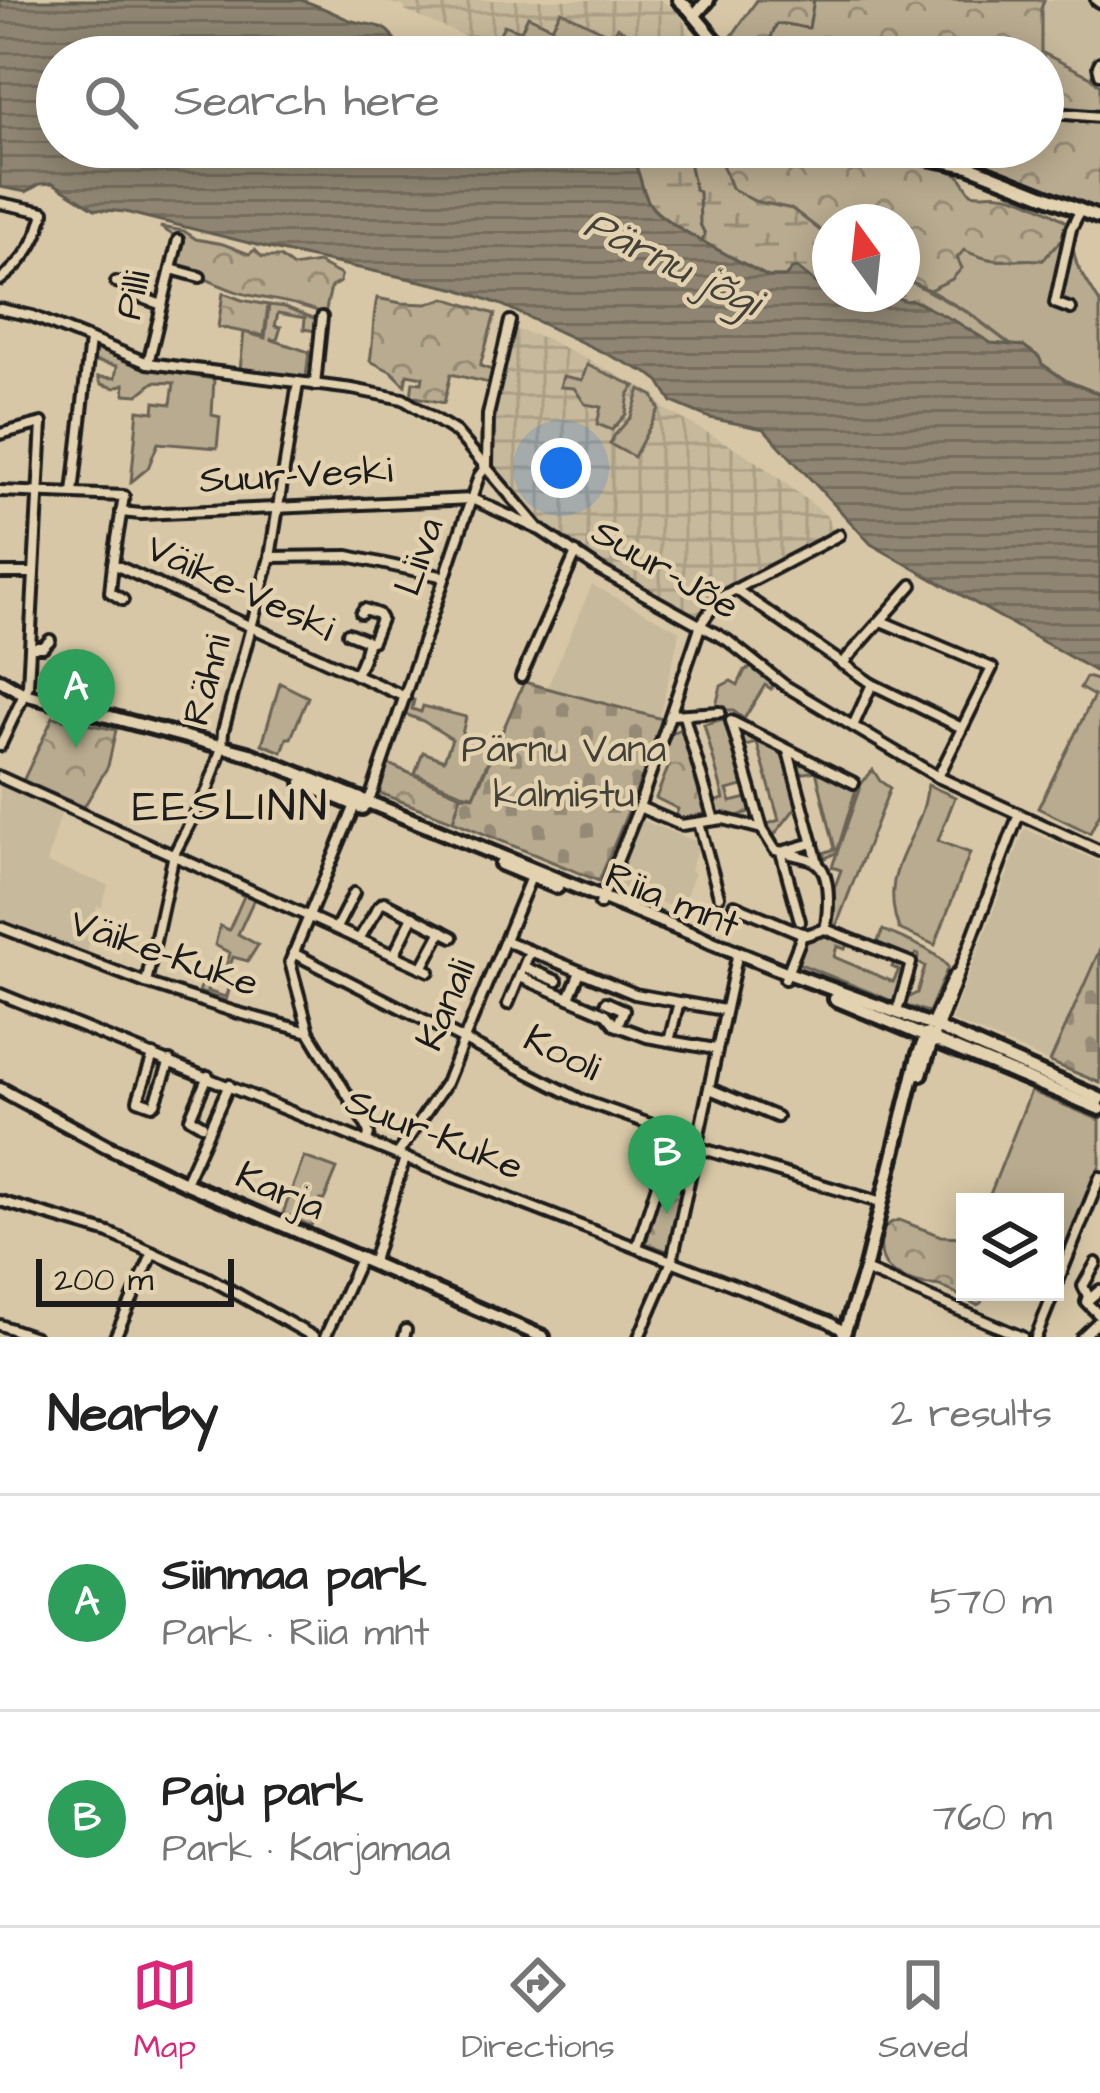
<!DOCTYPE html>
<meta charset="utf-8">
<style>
:root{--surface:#fff;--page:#f2f2f2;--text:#222;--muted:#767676;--line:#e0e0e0;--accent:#db2777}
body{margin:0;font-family:"Architects Daughter",sans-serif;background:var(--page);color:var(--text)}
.controls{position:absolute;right:36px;bottom:36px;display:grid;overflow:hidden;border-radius:0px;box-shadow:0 6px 30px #0003}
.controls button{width:108px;height:108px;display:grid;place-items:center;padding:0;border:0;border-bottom:3px solid var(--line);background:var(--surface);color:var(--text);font:60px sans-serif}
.compass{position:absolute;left:812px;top:204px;width:108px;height:108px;border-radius:50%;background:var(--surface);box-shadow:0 6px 30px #0003;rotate:345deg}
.scale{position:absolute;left:36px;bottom:30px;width:198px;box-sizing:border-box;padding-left:12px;border:6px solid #1c1c1c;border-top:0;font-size:33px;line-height:42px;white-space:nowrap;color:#1c1c1c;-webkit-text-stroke:9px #e3d2af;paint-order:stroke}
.you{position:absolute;left:561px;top:468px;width:42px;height:42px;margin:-30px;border:9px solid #fff;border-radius:50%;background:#1a73e8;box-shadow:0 0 0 18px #1a73e833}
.badge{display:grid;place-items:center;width:78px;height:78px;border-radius:50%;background:var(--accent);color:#fff;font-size:39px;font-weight:700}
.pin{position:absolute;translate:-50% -99px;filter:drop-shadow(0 3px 6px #0008)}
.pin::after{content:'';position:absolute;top:63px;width:42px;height:36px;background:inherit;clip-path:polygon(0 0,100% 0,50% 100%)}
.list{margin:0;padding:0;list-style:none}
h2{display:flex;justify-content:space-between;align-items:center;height:156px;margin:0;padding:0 48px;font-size:51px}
h2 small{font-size:39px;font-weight:400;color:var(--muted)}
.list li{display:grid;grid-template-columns:78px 1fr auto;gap:36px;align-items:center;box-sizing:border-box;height:216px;padding:0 48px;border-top:3px solid var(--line)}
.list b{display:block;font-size:45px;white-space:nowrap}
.list p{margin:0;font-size:39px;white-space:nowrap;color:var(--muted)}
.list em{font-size:39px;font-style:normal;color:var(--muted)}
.icon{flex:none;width:66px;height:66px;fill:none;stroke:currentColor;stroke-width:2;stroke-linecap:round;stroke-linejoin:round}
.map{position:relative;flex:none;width:1100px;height:1337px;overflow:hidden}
.search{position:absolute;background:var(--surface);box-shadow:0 6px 30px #0003;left:36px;right:36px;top:36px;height:132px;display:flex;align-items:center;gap:30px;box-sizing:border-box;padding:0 42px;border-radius:66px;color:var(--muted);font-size:45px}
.sheet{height:588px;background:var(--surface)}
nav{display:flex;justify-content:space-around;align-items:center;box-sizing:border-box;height:168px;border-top:3px solid var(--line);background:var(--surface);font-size:33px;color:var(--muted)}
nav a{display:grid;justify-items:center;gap:6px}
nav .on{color:var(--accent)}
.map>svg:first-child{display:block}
.built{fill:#c7b99b}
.industrial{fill:url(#industrial-grid)}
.grass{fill:#b8ab8f;stroke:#6a6456;stroke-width:3}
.forest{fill:url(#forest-crowns);stroke:#6a6456;stroke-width:3}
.wetland{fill:url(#wetland-marsh);stroke:#6a6456;stroke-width:3}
.cemetery{fill:url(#cemetery-stones);stroke:#6a6456;stroke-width:3}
.water{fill:url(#water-rules);stroke:#615b50;stroke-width:3}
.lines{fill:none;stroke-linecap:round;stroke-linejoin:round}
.stream{stroke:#615b50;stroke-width:3}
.street-casing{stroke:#1c1c1c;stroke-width:16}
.secondary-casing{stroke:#1c1c1c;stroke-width:20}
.street{stroke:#e3d2af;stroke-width:8}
.secondary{stroke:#e3d2af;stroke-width:10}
.labels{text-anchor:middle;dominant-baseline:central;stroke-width:9;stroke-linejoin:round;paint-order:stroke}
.street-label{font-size:39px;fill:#1c1c1c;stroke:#e3d2af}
.park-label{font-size:39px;fill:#434039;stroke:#e3d2af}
.water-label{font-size:42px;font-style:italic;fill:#44413a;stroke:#e3d2af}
.quarter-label{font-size:45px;letter-spacing:3px;fill:#1c1c1c;stroke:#e3d2af}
</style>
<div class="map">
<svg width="1100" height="1337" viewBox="0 0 1100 1337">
<defs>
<pattern id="industrial-grid" width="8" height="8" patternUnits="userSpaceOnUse" patternTransform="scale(3)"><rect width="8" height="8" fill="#c7b99b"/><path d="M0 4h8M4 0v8" fill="none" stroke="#aa9e85"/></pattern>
<pattern id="forest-crowns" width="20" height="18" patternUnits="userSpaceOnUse" patternTransform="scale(3)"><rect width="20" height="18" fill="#b8ab8f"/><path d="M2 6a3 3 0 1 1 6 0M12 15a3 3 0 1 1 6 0" fill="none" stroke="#958a74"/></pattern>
<pattern id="wetland-marsh" width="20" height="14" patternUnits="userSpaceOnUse" patternTransform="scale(3)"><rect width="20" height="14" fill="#b8ab8f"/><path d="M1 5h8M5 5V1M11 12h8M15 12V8" fill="none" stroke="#958a74"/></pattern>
<pattern id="cemetery-stones" width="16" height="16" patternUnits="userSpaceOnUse" patternTransform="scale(3)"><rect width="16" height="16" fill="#b8ab8f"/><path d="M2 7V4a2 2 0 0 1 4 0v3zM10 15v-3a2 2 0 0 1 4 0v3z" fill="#958a74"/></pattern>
<pattern id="water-rules" width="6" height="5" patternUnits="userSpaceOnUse" patternTransform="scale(3)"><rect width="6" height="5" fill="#8f8572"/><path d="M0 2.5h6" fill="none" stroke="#746c5d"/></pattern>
</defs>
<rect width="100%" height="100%" fill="#d7c7a6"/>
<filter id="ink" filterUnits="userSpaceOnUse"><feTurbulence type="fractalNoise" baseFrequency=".00833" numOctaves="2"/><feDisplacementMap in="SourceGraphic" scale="24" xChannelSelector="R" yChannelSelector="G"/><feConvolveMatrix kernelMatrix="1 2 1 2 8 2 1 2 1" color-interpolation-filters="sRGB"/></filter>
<g filter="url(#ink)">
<!-- built -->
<g class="built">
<polygon points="1044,0 1100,0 1100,86 1091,77 1040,52 1041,9"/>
<polygon points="592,585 680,631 659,718 547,688"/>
<polygon points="0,783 62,810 47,863 108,885 102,907 97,906 87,954 0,919"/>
<polygon points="641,820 700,843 690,870 695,873 680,910 615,885"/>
<polygon points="1025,829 1100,862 1100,949 1050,1062 951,1020"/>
</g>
<!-- industrial -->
<g class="industrial">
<polygon points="380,0 660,0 679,12 700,56 515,57 405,11 405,7"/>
<polygon points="511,328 545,338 655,394 661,407 744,453 780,479 826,515 835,533 796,555 715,591 697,616 549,532 528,512 492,465 491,417"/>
</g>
<!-- grass -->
<g class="grass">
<polygon points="561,11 613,36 617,27 647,44 641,57 524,57 494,46 504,25 521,31 528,16 552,27"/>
<path d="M1062,239l11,10 4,16 23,38v91l-33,-13 -25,-17 -3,-7 -15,-10 -12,-1 -41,-32 -42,-24 23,-11 5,-22 7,-8c35,19 44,8 79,11z"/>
<polygon points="269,305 285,307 319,320 315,331 304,329 305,318 278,313 275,326 281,327 277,340 270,339 309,352 306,378 240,370 244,332 265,338"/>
<polygon points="93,348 149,369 214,379 212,415 220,417 217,448 158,443 148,468 131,482 138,410 154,412 155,402 171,404 174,383 154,382 138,395 125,394 124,384 115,388 101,384 98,377 115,378 117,366 91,360"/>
<polygon points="587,365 635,386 629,393 626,414 612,430 597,424 601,407 585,404 574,388 560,387 563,376 582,380"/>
<polygon points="640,389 653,396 659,409 634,457 610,444 614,436 631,417"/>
<polygon points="755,667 774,682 771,689 765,685 744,719 732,710 715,710 721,686 731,681 738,685 745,670"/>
<polygon points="1086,677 1100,681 1100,813 1090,833 1038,808 1094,696 1080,688"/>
<polygon points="280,683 308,697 291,738 287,738 282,752 262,744"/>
<polygon points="410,699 414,700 412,709 421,712 423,706 466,717 462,734 494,748 473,795 461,793 415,774 423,752 444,760 452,739 423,721 405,714"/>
<polygon points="724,719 743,786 727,790 731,802 751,797 754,807 752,811 732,818 716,812 713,802 724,799 704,724"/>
<polygon points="753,734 781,748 797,806 772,838 765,825 779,820 757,743 742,747 739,738"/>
<polygon points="805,760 857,786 837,852 826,858 823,853 835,849 816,771 799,774 797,766"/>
<polygon points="873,770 880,781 890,788 835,929 827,926 833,892 841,870 832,867 861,784"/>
<path d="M928,785l27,12 -17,44 32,12 -35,92 -36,-16c-18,-49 6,-72 22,-115 4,-9 5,-20 7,-29z"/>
<polygon points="228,883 256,895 238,934 258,945 248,961 233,957 227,975 214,972 207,991 225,997 231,983 226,1001 199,992 209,963 225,969 230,953 215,945 220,926 229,930 244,896 226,887"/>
<path d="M883,930c22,10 50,18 65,37l-19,45 -27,-7 1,-5 14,-7 8,-27 -8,-4 2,-7 -3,-1 -4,5 -36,-14z"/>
<polygon points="825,934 848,942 845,949 837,946 834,957 893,982 899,970 892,967 894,962 907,968 897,1003 795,962 805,939"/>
<polygon points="1031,1091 1100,1120 1100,1165 1059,1268 1055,1267 1055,1202 987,1202"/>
<polygon points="304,1157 337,1169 324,1200 320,1200 311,1226 283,1213"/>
</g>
<!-- forest -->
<g class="forest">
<polygon points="757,0 1044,0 1041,9 1041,52 1091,77 1100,86 1100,210 992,166 983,161 978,149 960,156 924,147 1043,147 1043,57 742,57 734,51 732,36"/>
<path d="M712,147h116l17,5c6,14 13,16 28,15l9,-10 49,8 27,9 13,19c11,3 19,-1 30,1 18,1 51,18 65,28l-4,17 -19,21c-35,-3 -44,7 -79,-10l-7,8 5,10 -10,11 -23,11 -27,-13v-55h-72v16l-38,-29 -38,-8 -23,-13 -10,-26z"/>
<path d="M160,227l24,4 12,8 27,5 26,10 6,-4 7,7h18l13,10 25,-4 23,12 -1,7 -9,5 -6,27c-25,-11 -50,-13 -76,-19 -25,-5 -49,-21 -74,-28l6,-27z"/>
<polygon points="223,293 242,300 268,305 264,336 218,327"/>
<path d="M377,298l24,5 26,1 18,-6 50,16 -15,52 12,4 -3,13 -38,-9 -7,29 -33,-7 2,-14 9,1 1,-6 -16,-3 -2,11 -13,-13 -22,-11c4,-22 2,-41 7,-63z"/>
<polygon points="53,717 116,730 108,766 84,807 23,781"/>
<polygon points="681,728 702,803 707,805 710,813 677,819 675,818 678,809 656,798 669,765 661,761 671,734"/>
<polygon points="386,763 461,795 453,821 377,792"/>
<polygon points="676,1147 688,1151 689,1156 669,1252 646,1243 665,1174"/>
<path d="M899,1220l42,16 24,1v55h21l-5,11 -4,2c-12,-5 -23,-14 -35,-18 -6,-3 -13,-1 -20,-3 -26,-6 -44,-14 -41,-44 2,-13 6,-17 18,-20z"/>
</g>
<!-- wetland -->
<g class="wetland">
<path d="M621,147h39l19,16h7l12,-7 1,-9h13l9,15 10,26 23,13 38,8 38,29v51c-16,-2 -23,-17 -38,-20l-6,8h-18c-25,-15 -102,-51 -117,-71 -14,-20 -7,-40 -30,-59z"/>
<polygon points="902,277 970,314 1012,346 991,344 980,338 955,321 938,314 919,302 906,301 886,294 902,294"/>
</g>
<!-- cemetery -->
<g class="cemetery">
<polygon points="524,682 666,720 599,881 453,821 461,795 474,796"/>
<polygon points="1100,949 1100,1083 1050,1062"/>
</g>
<!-- water -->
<path class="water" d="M0,0h301c16,5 29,11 44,18 12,6 26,5 38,10 14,7 12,21 24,28 14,-7 21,-5 35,1h-385v90h564c23,19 16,39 30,59 15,20 92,56 117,71h17l7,-8 5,-1 22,18 11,3v5h56l20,7 6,-1 43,21 36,22 33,3 15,11 3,7 24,17 34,13v280l-229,-130 -107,-115 -54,-11 -38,-16 -13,-21 -8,-6 -149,-70 -44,-16 -165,-35 -168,-42 -30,-3 -42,-26 -13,1 -14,8 -26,-5z"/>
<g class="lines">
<!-- stream -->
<g class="stream">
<path d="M769,57l2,-5 -2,-10 7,-17c10,-4 22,3 33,3l5,-28"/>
<polyline points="701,242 705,234 700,224 699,192 695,190 690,166 690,163 699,163 703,147"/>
</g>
<defs>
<g id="street">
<polyline points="1096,0 1100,3"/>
<polyline points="1100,62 1098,66 1100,74"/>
<polyline points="1043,112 1100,117"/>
<polyline points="969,166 975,155 985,147"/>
<path d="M0,203l44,9c-6,28 -21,51 -44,68"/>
<polyline points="171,269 200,277"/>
<polyline points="116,282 132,286 140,297 162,305"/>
<polyline points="0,309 32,316 148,363 352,389 403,399 456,432 539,529 600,570 727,640 784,685 938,777 1100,851"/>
<polyline points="1071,309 1055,303 1071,229 1080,211"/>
<polyline points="148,363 178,240"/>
<polyline points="315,385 322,317"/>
<polyline points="0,434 42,423 28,686 0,746"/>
<polyline points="0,491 124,496 113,564 405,697"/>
<polyline points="73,493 90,340"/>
<polyline points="121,512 141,514 472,499 538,529"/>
<polyline points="270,557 348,556 445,577"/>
<polyline points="113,564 110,592 123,600"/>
<polyline points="0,573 33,573"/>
<polyline points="735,589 872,684 962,728"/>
<polyline points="361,613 364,609 378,614 381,619 372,641 368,641"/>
<polyline points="881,621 992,668 938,777"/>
<polyline points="348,633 368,641 365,652"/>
<polyline points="31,647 43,647 50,640"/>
<polyline points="842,664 912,585"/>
<polyline points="356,675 363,658"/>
<polyline points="521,677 576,553"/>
<polyline points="672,715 720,712"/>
<polyline points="684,716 714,820"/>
<polyline points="853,726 872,684"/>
<polyline points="788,751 818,863"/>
<polyline points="0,777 429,971"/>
<polyline points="355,805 290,962 309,1032 367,1127 369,1134 367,1141"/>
<polyline points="366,805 372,793 479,476 487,465 488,415 510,321"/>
<path d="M639,807l42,18 42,-6 39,10 13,21c36,10 52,5 53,48 0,11 0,20 -3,31l86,34 -14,49"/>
<polyline points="699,823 719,896"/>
<polyline points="762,828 731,721 854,783"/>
<polyline points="600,904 639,807 701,624 719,598 839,535"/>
<polyline points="734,905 806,935 825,929"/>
<polyline points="800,921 781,852 813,843"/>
<polyline points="0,927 146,983 235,1012 309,1032"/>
<polyline points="336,928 354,893"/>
<polyline points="359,939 379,906 384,902 453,937"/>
<polyline points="506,941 635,994 679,1002"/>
<polyline points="293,953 584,1101 667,1130 680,1142 882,1203"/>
<polyline points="394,955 413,916"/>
<polyline points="524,967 557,981"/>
<polyline points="422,968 442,931"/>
<polyline points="580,972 569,998 606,1014 615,1025 647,1037 715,1049"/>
<polyline points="520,977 569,998"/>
<polyline points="785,979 803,933"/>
<polyline points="146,983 174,854 208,789 222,747 223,731 270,557 298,383"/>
<polyline points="0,994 405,1158 829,1322 845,1332"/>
<polyline points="606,1002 624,1010 617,1026"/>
<polyline points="508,1004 530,951"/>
<polyline points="931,1025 953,977 959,971"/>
<polyline points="938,1028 1019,814"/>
<polyline points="669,1041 679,1002 724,1010"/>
<polyline points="153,1055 138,1100 152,1105 155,1103 170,1061"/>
<polyline points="710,1089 777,1117"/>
<polyline points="202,1125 190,1118 208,1076"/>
<polyline points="397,1155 446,1083 531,877"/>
<polyline points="185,1183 229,1085"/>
<polyline points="0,1201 109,1233 207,1277 314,1337"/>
<polyline points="637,1247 673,1135"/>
<polyline points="1096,1263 1083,1286 1088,1296 1086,1302 1100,1316"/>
<polyline points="372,1264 405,1158"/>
<polyline points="865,1270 1022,1337"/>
<polyline points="1055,1289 1100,1177"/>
<polyline points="1087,1301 1100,1290"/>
<polyline points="0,1325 35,1337"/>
<polyline points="115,1337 153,1253"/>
<polyline points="325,1337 360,1259"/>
<polyline points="404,1337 406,1330"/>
<polyline points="639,1337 672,1261 738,952"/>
<polyline points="1036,1337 1054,1292"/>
<polyline points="1082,1337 1100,1320"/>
</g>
<g id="secondary">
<polyline points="679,0 689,9 729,57"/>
<polyline points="695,15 708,0"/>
<polyline points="870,147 969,166 1100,218"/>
<polyline points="0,680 24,694 250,754 788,973 931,1025 1100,1099"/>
<polyline points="302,783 362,808"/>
<polyline points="501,864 557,887"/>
<polyline points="835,999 1100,1109"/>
<polyline points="921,1074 934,1035"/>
<polyline points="0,1089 106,1146 185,1183 543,1337"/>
<polyline points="843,1337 865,1270 918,1056 927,1034"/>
</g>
</defs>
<!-- street casing -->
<use href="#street" class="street-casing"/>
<!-- secondary casing -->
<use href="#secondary" class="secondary-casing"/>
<!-- street -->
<use href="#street" class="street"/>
<!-- secondary -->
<use href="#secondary" class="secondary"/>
</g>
</g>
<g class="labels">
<!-- street labels -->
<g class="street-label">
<text transform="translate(134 295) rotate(-77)">Pilli</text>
<text transform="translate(296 476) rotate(-3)">Suur-Veski</text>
<text transform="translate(420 557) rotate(-71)">Liiva</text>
<text transform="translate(665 570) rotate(30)">Suur-Jõe</text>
<text transform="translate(240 589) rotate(25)">Väike-Veski</text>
<text transform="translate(208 680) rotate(-75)">Rähni</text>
<text transform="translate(672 901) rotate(22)">Riia mnt</text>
<text transform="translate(164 954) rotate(19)">Väike-Kuke</text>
<text transform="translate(447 1005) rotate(-67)">Kanali</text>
<text transform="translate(562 1054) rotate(26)">Kooli</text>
<text transform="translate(434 1135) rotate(22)">Suur-Kuke</text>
<text transform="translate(280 1192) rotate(23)">Karja</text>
</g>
<!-- park labels -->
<g class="park-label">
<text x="564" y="751">Pärnu Vana<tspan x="564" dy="45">kalmistu</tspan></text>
</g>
<!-- water labels -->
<g class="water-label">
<text transform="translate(672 264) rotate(26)">Pärnu jõgi</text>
</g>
<!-- quarter labels -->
<g class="quarter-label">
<text x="231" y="807">EESLINN</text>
</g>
</g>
</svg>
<div class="controls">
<button><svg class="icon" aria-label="layers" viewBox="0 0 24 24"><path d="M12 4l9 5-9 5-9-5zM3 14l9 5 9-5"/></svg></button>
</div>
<svg class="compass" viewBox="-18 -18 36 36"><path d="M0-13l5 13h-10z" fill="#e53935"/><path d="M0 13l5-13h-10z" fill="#767676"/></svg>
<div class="scale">200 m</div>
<div class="you"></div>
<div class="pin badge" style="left:76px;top:748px;background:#2e9e5b">A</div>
<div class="pin badge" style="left:667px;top:1214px;background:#2e9e5b">B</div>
<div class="search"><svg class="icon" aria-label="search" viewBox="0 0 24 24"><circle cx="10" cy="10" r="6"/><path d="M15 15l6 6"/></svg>Search here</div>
</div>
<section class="sheet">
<h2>Nearby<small>2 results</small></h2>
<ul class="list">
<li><span class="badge" style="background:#2e9e5b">A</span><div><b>Siinmaa park</b><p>Park · Riia mnt</p></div><em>570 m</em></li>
<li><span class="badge" style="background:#2e9e5b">B</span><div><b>Paju park</b><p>Park · Karjamaa</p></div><em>760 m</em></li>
</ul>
</section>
<nav>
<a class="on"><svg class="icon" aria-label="map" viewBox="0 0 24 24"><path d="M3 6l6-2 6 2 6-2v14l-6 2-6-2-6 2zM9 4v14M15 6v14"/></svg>Map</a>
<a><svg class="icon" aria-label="directions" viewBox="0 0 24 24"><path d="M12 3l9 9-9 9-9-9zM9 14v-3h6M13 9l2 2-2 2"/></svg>Directions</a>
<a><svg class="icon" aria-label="saved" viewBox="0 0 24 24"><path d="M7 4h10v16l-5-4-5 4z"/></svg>Saved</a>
</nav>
